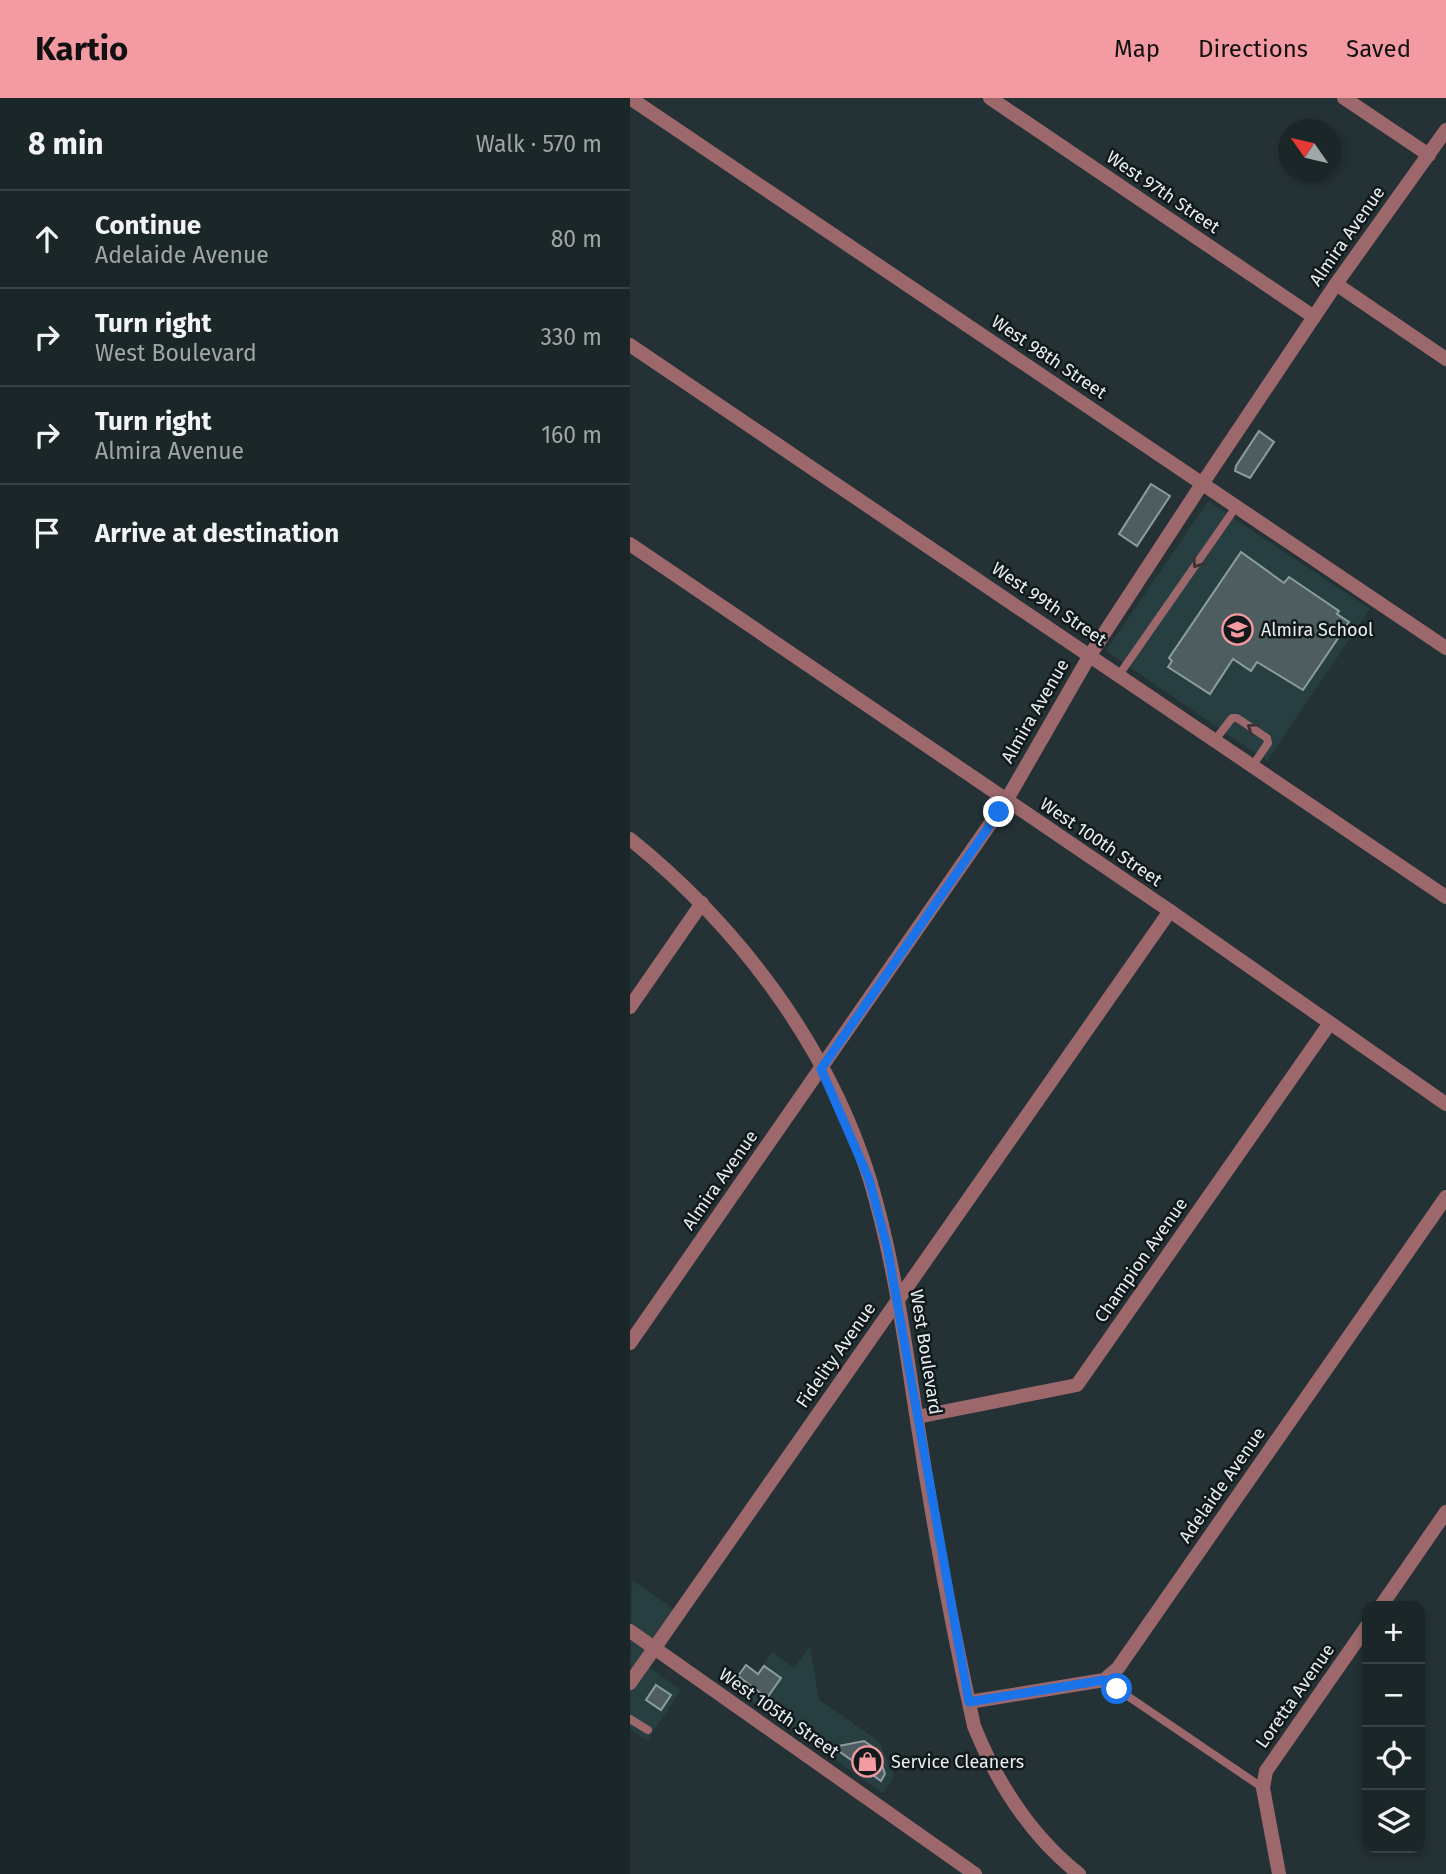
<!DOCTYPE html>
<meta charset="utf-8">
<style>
:root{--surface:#1b2628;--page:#242e30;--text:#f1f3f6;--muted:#a0a5a8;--line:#394345;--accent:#f49aa2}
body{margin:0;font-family:"Fira Sans",sans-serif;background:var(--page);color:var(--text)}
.controls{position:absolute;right:21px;bottom:21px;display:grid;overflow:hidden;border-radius:14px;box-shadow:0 4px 10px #0003}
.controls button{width:63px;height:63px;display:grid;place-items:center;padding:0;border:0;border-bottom:2px solid var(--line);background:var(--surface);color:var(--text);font:35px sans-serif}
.compass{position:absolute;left:648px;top:21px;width:63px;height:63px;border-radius:50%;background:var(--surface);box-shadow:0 4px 10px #0003;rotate:304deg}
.stop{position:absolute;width:21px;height:21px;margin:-16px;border:5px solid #1a73e8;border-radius:50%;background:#fff}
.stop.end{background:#1a73e8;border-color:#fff;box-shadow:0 2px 7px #0008}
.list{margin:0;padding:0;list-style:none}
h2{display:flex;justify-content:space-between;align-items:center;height:91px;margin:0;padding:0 28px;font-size:30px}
h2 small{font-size:23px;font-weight:400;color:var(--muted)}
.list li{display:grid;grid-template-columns:46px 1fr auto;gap:21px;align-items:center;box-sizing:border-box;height:98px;padding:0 28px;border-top:2px solid var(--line)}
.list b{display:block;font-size:26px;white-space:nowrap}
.list p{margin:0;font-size:23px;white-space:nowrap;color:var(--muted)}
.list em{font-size:23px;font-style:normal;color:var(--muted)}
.icon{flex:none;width:38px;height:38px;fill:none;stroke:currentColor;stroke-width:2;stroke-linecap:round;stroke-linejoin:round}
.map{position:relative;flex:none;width:816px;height:1776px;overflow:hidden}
header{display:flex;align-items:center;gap:42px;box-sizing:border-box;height:98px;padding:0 35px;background:var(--accent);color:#111}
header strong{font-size:33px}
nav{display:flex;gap:38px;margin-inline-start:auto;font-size:24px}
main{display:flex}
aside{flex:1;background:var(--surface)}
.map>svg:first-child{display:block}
.built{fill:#283f42}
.building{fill:#4e5d60;stroke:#8c9da0;stroke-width:2}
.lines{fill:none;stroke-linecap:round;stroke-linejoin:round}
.service{stroke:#9c686c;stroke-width:8}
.minor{stroke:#9c686c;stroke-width:14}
.tertiary{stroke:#9c686c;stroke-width:14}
.oneway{stroke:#3b3133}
.route{stroke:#1a73e8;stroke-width:9}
.labels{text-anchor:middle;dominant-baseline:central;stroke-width:5;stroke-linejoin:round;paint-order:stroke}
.street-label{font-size:18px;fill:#e6eff1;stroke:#12191a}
.poi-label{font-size:18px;fill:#e6eff1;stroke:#12191a;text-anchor:start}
</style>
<header>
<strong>Kartio</strong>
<nav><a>Map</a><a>Directions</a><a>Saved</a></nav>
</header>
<main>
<aside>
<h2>8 min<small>Walk · 570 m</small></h2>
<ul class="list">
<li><svg class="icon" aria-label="ahead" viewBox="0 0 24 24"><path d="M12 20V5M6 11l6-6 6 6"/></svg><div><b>Continue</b><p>Adelaide Avenue</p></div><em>80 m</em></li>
<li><svg class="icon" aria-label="right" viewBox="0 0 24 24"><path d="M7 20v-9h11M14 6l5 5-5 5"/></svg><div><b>Turn right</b><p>West Boulevard</p></div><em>330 m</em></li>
<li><svg class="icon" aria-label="right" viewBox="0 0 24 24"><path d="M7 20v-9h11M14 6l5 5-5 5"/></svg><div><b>Turn right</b><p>Almira Avenue</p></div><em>160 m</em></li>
<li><svg class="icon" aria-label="arrive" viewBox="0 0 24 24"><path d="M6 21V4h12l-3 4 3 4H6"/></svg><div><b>Arrive at destination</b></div></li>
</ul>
</aside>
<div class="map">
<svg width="816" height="1776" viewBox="0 0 816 1776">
<rect width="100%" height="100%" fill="#243235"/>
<!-- built -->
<g class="built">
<polygon points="578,403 740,511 637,663 476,553"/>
<polygon points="2,1482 55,1519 20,1570 51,1592 17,1643 0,1631"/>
<polygon points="180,1548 189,1602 249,1643 264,1678 253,1695 112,1596 142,1554 164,1570"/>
</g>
<!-- building -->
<g class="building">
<polygon points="629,333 644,344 620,380 605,373 606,368"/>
<polygon points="521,386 540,398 507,448 489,436"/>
<polygon points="611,454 654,485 659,479 709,513 707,516 719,524 673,592 627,564 621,573 603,561 580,596 538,569 542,563 539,560"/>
<polygon points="116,1567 128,1576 134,1568 151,1580 137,1600 108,1578"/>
<polygon points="26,1587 41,1597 31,1612 16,1602"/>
<polygon points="234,1643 247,1652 255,1676 251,1683 203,1649"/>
</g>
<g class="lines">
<!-- service -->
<g class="service">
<polyline points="489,577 606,409"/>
<polyline points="585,642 602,620 607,620 637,640 638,645 623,667"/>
<polyline points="474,1582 633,1690"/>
<polyline points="0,1621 18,1632"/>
</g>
<!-- minor -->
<g class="minor">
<polyline points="0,0 816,550"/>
<polyline points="360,0 684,219"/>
<polyline points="714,0 799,57"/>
<polyline points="706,186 816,261"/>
<polyline points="0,247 816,799"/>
<polyline points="0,446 540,813 816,1006"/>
<polyline points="0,909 72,805"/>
<polyline points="0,1245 376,703 460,557 572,386 706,186 816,32"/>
<polyline points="287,1319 447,1287 700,925"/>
<polyline points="751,1508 816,1414"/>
<polyline points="0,1585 540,813"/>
<polyline points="339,1604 474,1582 488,1570 816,1099"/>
<polyline points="649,1776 633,1690 636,1673 737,1528"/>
</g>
<!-- tertiary -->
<g class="tertiary">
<path d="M0,741c109,88 198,206 240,341 23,77 34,155 46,234 16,104 35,209 58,312 23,57 56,109 105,148"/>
<polyline points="0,1533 345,1776"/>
</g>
</g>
<!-- one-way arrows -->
<defs><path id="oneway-chevron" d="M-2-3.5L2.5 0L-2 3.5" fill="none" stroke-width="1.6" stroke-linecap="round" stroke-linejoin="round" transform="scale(1.75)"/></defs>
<g class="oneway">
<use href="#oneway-chevron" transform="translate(567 465) rotate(125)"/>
<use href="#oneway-chevron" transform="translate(622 630) rotate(-146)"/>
</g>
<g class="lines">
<!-- route -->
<polyline class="route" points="369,714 191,971 239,1081 257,1148 339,1604 474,1582 487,1591"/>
</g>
<!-- icons -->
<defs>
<symbol id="school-ring" viewBox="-11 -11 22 22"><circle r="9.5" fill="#12191a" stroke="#f49aa2" stroke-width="1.5"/><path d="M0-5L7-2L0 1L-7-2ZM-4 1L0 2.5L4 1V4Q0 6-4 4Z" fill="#f49aa2"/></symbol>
<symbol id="shop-ring" viewBox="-11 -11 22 22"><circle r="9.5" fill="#12191a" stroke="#f49aa2" stroke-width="1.5"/><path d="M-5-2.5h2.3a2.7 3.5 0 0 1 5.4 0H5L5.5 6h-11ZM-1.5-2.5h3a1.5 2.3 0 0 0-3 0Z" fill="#f49aa2"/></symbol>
</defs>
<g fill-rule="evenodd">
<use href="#school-ring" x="590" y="514" width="35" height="35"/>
<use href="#shop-ring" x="220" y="1646" width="35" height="35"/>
</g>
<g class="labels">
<!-- street labels -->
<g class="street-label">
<text transform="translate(533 94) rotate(34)">West 97th Street</text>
<text transform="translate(717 138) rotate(-55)">Almira Avenue</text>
<text transform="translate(419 259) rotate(34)">West 98th Street</text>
<text transform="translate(419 506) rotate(34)">West 99th Street</text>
<text transform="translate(405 613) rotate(-60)">Almira Avenue</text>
<text transform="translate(471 744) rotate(34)">West 100th Street</text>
<text transform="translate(90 1082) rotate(-55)">Almira Avenue</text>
<text transform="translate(511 1162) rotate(-55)">Champion Avenue</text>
<text transform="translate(296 1254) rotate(81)">West Boulevard</text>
<text transform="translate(206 1257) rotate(-55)">Fidelity Avenue</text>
<text transform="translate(592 1387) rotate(-55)">Adelaide Avenue</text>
<text transform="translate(665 1598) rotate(-55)">Loretta Avenue</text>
<text transform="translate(149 1615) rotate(35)">West 105th Street</text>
</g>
<!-- poi labels -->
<g class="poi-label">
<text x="631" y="532">Almira School</text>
<text x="261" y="1664">Service Cleaners</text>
</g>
</g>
</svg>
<div class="controls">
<button>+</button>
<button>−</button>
<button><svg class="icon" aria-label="locate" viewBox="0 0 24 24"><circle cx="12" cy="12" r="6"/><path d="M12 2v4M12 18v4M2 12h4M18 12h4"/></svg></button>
<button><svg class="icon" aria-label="layers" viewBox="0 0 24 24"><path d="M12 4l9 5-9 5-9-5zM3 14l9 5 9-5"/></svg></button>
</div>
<svg class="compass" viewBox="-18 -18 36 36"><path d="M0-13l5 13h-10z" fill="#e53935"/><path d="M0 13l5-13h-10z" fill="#a0a5a8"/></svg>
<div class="stop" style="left:487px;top:1591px"></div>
<div class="stop end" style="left:369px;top:714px"></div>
</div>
</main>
